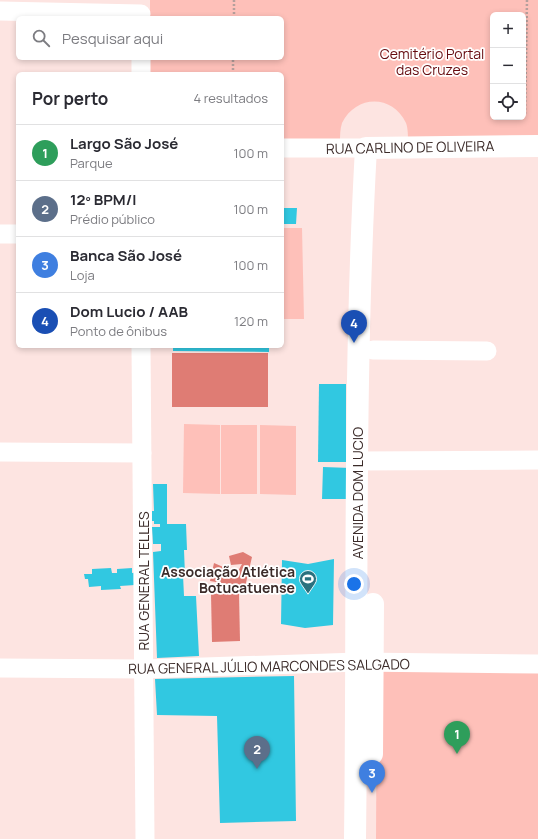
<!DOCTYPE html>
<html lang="pt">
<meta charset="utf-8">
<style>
:root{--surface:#fff;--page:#f2f2f3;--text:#2b2b33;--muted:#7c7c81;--line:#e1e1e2;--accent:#2a717e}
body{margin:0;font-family:Manrope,sans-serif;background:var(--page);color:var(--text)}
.controls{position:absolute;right:12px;top:12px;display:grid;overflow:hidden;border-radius:6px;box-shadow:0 2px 6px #0003}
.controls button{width:36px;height:36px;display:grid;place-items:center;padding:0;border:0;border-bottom:1px solid var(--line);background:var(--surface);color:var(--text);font:20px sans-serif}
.you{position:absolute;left:354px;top:584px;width:14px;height:14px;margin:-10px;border:3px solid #fff;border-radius:50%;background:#1a73e8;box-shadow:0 0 0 6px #1a73e833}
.badge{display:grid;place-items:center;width:26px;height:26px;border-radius:50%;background:var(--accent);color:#fff;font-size:13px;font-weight:700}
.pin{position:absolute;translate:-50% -33px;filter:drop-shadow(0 1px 2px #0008)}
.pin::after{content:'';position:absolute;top:21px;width:14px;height:12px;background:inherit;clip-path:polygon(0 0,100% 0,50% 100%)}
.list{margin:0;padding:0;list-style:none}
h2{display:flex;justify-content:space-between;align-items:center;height:52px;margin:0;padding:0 16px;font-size:17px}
h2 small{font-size:13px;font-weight:400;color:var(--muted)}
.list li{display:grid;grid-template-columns:26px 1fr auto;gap:12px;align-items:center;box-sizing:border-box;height:56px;padding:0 16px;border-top:1px solid var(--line)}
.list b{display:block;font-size:15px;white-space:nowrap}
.list p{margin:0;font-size:13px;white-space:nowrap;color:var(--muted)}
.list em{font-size:13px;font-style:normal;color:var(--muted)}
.icon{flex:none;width:22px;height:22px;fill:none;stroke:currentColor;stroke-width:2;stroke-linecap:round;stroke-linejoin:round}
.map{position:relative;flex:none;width:538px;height:839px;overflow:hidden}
.search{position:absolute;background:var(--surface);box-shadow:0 2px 6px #0003;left:16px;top:16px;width:268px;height:44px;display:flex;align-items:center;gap:10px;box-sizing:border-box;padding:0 14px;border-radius:6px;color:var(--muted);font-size:15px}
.panel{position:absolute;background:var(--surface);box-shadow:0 2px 6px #0003;left:16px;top:72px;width:268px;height:276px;border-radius:6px}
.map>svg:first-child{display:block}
.green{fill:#fec0b9;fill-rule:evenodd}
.water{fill:#df7c74}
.building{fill:#31c8e1}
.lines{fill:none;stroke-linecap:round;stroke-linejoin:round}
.path{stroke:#b59f9c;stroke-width:2.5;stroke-dasharray:2 2;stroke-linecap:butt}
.minor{stroke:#fff;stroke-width:19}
.major{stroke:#fff;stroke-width:22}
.labels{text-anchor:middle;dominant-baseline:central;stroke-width:3.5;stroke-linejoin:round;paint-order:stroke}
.park-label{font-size:14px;fill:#660b0f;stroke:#fff}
.street-label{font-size:14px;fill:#3b2b29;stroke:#fff}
.poi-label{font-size:14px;font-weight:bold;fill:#3b2b29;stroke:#fff;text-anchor:end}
</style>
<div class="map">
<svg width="538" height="839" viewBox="0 0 538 839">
<rect width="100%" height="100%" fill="#fde4e1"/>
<!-- green -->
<g class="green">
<path d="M150,0h388v143l-130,-1c0,-6 0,-14 -2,-19 -14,-29 -50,-28 -64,0 -2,6 -2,13 -2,19l-58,-3v-65h-132v-16h132v-40h-132zM493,15h30v102h-30z"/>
<polygon points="282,228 302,228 304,319 282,319"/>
<polygon points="184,424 220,425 220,494 183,493"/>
<rect x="221" y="425" width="36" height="69"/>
<polygon points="260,425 296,426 296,495 260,494"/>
<polygon points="377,669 538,670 538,839 376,839"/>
</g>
<!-- water -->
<g class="water">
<rect x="172" y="353" width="96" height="54"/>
<polygon points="243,552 252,557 245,587 210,581 214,563 237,573 242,564 231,565 229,556"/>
<polygon points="239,593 240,641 212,642 211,594"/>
</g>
<!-- building -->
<g class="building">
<polygon points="282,208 297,208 296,224 282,224"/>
<polygon points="173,346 269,346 269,352 173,351"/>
<polygon points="319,384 346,384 346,462 318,462"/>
<polygon points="323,467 351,468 351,499 322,499"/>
<polygon points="153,484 167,484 167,524 186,524 187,550 184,550 185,575 183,575 184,596 196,596 199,656 157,658 153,552 161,551 161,544 153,544 152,527 160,527 160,524 154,524 154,521 152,521 152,511 154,511"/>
<polygon points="334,559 333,625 305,628 281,624 282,560 308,564"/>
<polygon points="111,568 112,573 117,573 117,569 132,568 132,573 139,572 135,585 120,586 121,589 101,590 101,586 89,587 88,579 85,579 84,574 92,574 92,569"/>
<polygon points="294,676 296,821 220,823 217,716 157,715 155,679"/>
</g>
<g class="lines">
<!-- path -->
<g class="path">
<polyline points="234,18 234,0"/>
<polyline points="233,74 233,58"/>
<polyline points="525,114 527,0"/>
</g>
<!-- minor -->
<g class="minor">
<polyline points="0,11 141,14"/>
<polyline points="141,74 141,58"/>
<polyline points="282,148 366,148"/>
<polyline points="0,234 18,234"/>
<polyline points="141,346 145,839"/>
<polyline points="373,350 487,351"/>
<polyline points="0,452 142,453"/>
<polyline points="357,461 538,460"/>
<polyline points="0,668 144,669 358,662 538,664"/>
</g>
<!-- major -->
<g class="major">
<polyline points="372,754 373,604"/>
<path d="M355,839c3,-230 -2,-461 11,-691l172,-2"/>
</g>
</g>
<!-- icons -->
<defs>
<symbol id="stadium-pin" viewBox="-11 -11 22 30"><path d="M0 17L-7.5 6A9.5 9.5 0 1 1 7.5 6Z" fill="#2a717e" stroke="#fff"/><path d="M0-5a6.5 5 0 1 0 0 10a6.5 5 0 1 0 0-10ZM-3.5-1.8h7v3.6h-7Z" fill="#fff"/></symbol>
</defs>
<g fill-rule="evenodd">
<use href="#stadium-pin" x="298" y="569" width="20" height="27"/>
</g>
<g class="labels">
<!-- park labels -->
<g class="park-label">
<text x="432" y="53">Cemitério Portal<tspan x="432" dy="16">das Cruzes</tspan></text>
</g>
<!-- street labels -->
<g class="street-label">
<text transform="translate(410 147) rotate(-1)">RUA CARLINO DE OLIVEIRA</text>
<text transform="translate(357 493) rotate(-90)">AVENIDA DOM LUCIO</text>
<text transform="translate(143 581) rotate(-90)">RUA GENERAL TELLES</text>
<text transform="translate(269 666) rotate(-1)">RUA GENERAL JÚLIO MARCONDES SALGADO</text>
</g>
<!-- poi labels -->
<g class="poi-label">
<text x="295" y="571">Associação Atlética<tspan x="295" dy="16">Botucatuense</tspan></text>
</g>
</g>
</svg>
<div class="controls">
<button>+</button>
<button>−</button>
<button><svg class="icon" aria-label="locate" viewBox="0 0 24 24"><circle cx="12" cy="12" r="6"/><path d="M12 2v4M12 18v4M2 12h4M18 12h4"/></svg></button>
</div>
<div class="you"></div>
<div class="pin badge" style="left:457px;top:754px;background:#2e9e5b">1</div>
<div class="pin badge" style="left:257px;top:769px;background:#5c6f8a">2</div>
<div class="pin badge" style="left:372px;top:793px;background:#3f7fe0">3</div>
<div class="pin badge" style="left:354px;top:343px;background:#1a4fb4">4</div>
<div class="search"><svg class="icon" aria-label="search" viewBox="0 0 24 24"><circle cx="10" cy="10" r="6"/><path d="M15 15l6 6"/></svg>Pesquisar aqui</div>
<section class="panel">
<h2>Por perto<small>4 resultados</small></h2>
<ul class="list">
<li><span class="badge" style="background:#2e9e5b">1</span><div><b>Largo São José</b><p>Parque</p></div><em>100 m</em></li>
<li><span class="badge" style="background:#5c6f8a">2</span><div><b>12º BPM/I</b><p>Prédio público</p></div><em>100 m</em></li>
<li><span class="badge" style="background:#3f7fe0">3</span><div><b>Banca São José</b><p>Loja</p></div><em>100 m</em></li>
<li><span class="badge" style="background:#1a4fb4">4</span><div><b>Dom Lucio / AAB</b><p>Ponto de ônibus</p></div><em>120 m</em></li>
</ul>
</section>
</div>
